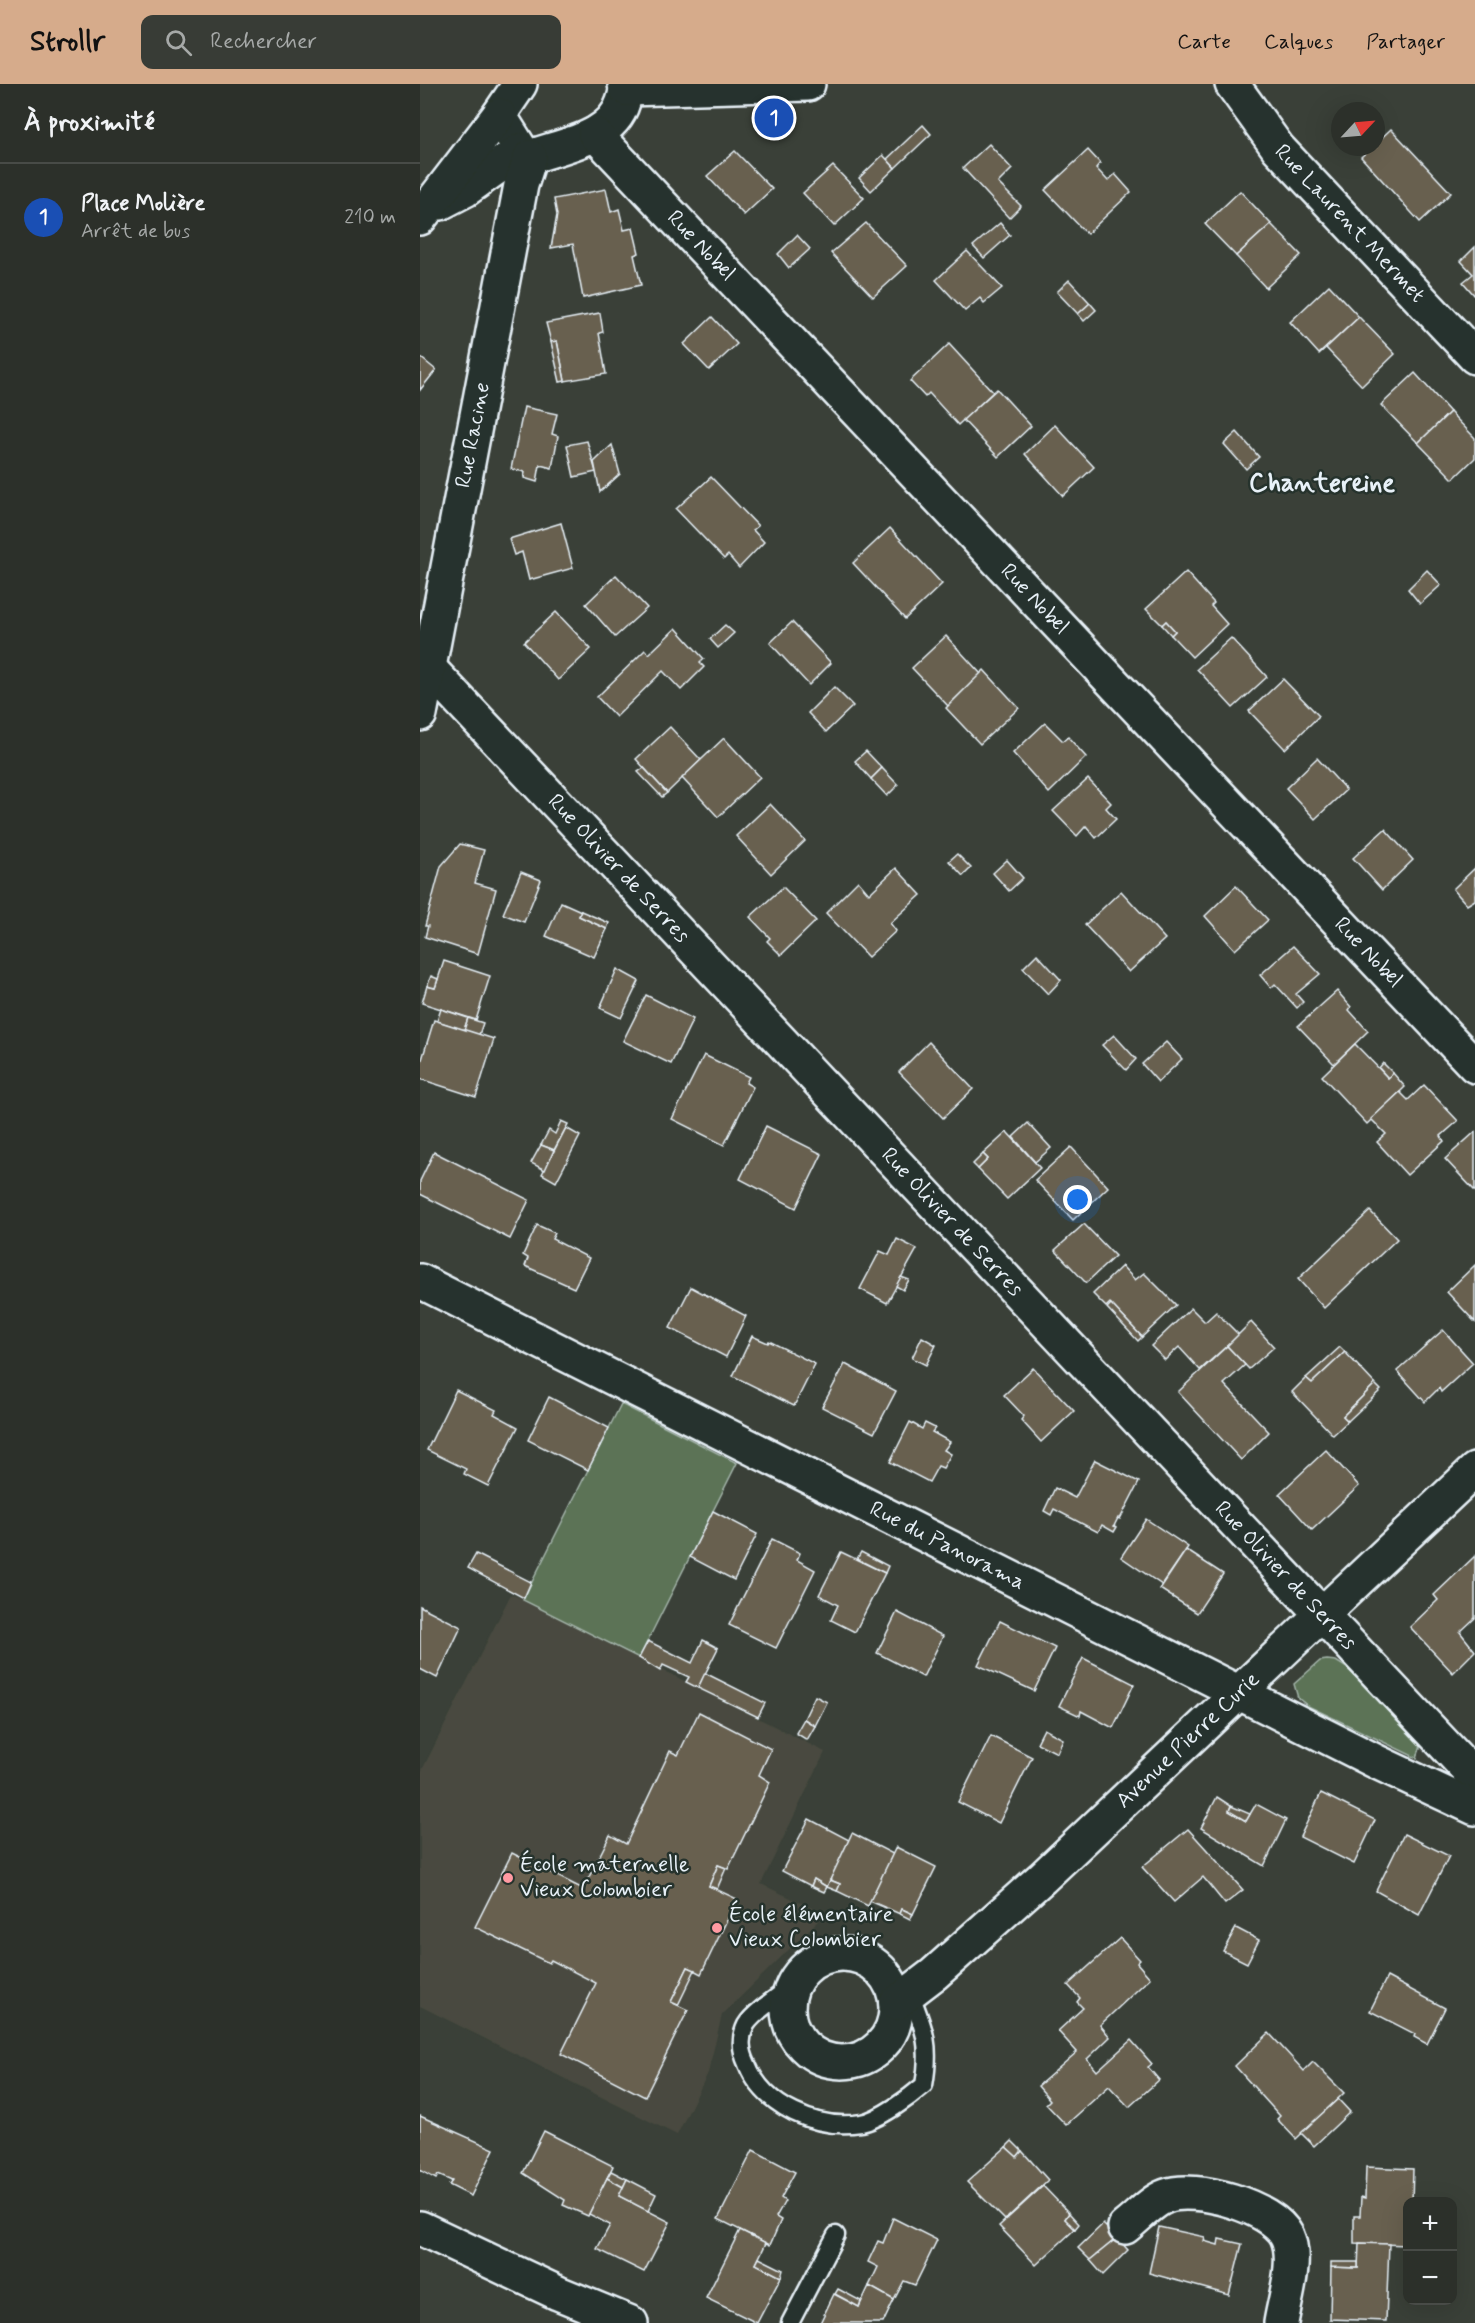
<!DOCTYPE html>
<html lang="fr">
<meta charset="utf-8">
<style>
:root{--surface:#2c302a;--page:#383c36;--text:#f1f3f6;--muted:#a6a9a8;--line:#484b47;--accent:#d6ab8b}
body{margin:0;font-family:Mynerve,sans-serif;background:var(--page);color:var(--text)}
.controls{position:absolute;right:18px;bottom:18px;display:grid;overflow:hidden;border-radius:12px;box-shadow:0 6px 24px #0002}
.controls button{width:54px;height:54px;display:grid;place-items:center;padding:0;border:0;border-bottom:2px solid var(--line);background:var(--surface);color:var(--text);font:30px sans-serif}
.compass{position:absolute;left:911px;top:18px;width:54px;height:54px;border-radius:50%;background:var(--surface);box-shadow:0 6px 24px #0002;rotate:64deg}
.you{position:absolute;left:658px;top:1116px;width:21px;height:21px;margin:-15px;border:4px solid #fff;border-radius:50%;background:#1a73e8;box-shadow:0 0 0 9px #1a73e833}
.badge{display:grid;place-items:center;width:39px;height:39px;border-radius:50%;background:var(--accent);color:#fff;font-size:20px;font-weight:700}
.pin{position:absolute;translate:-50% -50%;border:3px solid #fff;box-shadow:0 2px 6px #0006}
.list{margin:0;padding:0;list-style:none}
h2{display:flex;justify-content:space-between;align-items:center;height:78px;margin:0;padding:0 24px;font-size:26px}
h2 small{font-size:20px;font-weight:400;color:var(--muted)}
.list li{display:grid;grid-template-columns:39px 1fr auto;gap:18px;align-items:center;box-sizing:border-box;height:108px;padding:0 24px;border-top:2px solid var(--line)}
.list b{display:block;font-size:22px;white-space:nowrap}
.list p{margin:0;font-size:20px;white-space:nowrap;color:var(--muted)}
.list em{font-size:20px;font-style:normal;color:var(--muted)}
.icon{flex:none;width:33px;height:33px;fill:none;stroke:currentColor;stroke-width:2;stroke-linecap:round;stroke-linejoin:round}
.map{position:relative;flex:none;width:1055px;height:2239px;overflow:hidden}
header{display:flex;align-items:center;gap:36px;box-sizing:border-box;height:84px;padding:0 30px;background:var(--accent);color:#111}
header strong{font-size:28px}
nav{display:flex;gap:33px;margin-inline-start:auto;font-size:21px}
.search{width:420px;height:54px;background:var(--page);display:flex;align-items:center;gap:15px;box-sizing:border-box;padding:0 21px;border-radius:12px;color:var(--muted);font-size:22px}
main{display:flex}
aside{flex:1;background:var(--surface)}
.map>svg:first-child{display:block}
.built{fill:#484a3f}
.green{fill:#5b7357;stroke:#a2b2a8;stroke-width:1.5}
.building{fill:#676050;stroke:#e8f1f8;stroke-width:1.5}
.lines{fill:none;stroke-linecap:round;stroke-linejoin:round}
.lane-casing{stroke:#e8f1f8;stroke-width:21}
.street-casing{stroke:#e8f1f8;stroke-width:38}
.lane{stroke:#26332d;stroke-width:16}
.street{stroke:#26332d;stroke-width:33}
.poi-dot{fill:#ff9aa2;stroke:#26332d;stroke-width:2}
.labels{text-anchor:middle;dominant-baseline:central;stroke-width:5;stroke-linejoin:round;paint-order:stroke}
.street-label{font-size:22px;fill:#e8f1f8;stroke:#26332d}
.poi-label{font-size:22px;fill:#e8f1f8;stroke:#26332d;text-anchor:start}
.quarter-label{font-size:26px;font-weight:bold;fill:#e8f1f8;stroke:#26332d}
</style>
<header>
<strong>Strollr</strong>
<div class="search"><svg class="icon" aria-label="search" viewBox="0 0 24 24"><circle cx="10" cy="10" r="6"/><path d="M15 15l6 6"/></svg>Rechercher</div>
<nav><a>Carte</a><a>Calques</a><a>Partager</a></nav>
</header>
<main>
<aside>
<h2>À proximité<small></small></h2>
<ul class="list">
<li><span class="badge" style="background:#1a4fb4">1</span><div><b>Place Molière</b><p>Arrêt de bus</p></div><em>210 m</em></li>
</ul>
</aside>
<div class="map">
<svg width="1055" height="2239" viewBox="0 0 1055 2239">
<rect width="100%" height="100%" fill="#3a4038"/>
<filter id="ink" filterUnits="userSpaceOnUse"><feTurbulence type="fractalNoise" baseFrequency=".0167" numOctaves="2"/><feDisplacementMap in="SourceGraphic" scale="12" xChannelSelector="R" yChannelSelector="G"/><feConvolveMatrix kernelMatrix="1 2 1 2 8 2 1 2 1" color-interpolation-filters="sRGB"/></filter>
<g filter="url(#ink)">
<!-- built -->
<polygon class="built" points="201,1320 317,1379 219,1574 405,1668 341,1800 405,1830 302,1931 288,1989 257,2051 0,1922 0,1690 91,1510 103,1515"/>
<!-- green -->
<g class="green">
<polygon points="201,1320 317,1379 219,1574 103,1516"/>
<polygon points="907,1576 916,1577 927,1584 1002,1658 997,1674 888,1622 878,1614 874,1600 900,1577"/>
</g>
<!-- building -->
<g class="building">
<polygon points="503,41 511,50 475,84 467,75"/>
<polygon points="971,45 1031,109 1000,138 941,73 952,63 956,63 956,59"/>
<polygon points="569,60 592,85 578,99 601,122 589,134 543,84"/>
<polygon points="668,66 680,79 676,84 688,97 695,90 711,108 667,150 625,106"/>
<polygon points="315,67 352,105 324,131 287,92"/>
<polygon points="463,71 475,84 451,107 439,94"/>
<polygon points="413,82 444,114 414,142 383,109"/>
<polygon points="186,105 191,128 199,125 204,146 213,144 219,169 214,171 221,201 163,214 153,160 131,164 137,131 134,115"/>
<polygon points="820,107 851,140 816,172 785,140"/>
<polygon points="446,139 487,182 453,213 411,169"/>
<polygon points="580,139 590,151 564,174 553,162"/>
<polygon points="851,140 881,171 846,204 816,172"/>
<polygon points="377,151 390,165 369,184 358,170"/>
<polygon points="1055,163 1055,212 1043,198 1053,190 1041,177"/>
<polygon points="547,167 582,204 564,219 560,214 545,227 516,196"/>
<polygon points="649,196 670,219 658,230 637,208"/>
<polygon points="909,201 939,233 899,270 870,238"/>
<polygon points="670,219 676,226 664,237 658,230"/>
<polygon points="180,229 183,248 179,249 186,290 145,297 137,257 131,258 126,239"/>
<polygon points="292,233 317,260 289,286 264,260"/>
<polygon points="939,233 975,270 942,302 906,264"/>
<polygon points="137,257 145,297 140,298 131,258"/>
<polygon points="529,260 573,308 538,341 509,309 505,313 490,297"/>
<polygon points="0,273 16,286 0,306"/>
<polygon points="995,289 1030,328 998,359 961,321"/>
<polygon points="577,305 611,342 578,373 543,336"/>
<polygon points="104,323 137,330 132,350 138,352 132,384 120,381 117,398 104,394 105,388 91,385"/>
<polygon points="1030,328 1055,354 1055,374 1033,395 998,359"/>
<polygon points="635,341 674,383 643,412 605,370"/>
<polygon points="817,348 839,373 826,385 804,360"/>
<polygon points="167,357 176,388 154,393 147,361"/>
<polygon points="192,361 200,390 180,408 174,378"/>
<polygon points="291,393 338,442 333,446 344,458 319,484 308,471 304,475 256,425"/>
<polygon points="141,439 153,484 109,496 102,468 94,471 89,455"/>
<polygon points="470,444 522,500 485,535 433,479"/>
<polygon points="1007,486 1021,501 1000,520 988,505"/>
<polygon points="766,488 794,519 791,522 807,540 772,573 751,551 755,547 746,537 742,541 726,525"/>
<polygon points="196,491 227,524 195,553 166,520"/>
<polygon points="136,528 171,565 138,596 104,558"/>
<polygon points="746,537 755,547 751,551 742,541"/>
<polygon points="372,538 411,579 389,601 350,559"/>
<polygon points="305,541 314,549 298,564 290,555"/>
<polygon points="256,544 284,575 280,579 284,583 261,606 243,587 196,633 177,613 225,566 229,570"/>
<polygon points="526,552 561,590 528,622 492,584"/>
<polygon points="811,554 847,593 813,624 777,585"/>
<polygon points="564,586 599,624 560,660 526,624"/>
<polygon points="863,595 899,632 865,665 829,627"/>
<polygon points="414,603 433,622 406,648 388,629"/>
<polygon points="625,639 643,657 648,653 666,673 629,709 593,669"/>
<polygon points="250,643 281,676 247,709 216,675"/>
<polygon points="304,654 340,693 298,733 262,694"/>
<polygon points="446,667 462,684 451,695 435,677"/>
<polygon points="897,674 926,706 895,735 866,704"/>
<polygon points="224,684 247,709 242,713 218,688"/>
<polygon points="462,684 478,701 467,712 451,695"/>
<polygon points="668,695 691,719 686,724 696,735 676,754 666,742 657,752 633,727"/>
<polygon points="350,720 385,757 351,790 316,752"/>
<polygon points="965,745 993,776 962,806 933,774"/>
<polygon points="40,760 64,766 55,799 76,805 58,870 5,853 8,842 5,842 21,782"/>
<polygon points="537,770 551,784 543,792 529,777"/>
<polygon points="587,776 603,794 589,807 573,789"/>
<polygon points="476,784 501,811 470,839 476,847 448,873 406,829 438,797 449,810"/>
<polygon points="1055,784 1055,816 1047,821 1033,805"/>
<polygon points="101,788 121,796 104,838 83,830"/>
<polygon points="816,802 848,836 815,866 785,832"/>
<polygon points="363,803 396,837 361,871 347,857 350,854 330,833"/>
<polygon points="701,807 745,855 709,888 665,841"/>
<polygon points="141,818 161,827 159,832 187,845 174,873 126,852"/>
<polygon points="161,827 189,839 187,845 159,832"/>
<polygon points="873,862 900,890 876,910 883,918 877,924 855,900 851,904 840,891"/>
<polygon points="617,870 641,896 628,910 603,884"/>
<polygon points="24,877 70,892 56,936 2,919 7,902 15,904"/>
<polygon points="197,885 219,897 201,934 180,924"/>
<polygon points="11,892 18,895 15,904 7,902"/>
<polygon points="917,907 931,923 929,926 948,947 914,980 878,942"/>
<polygon points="226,911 273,935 251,980 203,957"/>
<polygon points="21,925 48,934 44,946 17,937"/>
<polygon points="48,934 63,939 59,951 44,946"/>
<polygon points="14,936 74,955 56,1013 0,995 0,982"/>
<polygon points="694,951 716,975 706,986 682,961"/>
<polygon points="509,958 553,1005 523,1034 479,988"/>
<polygon points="746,958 762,975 738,998 722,980"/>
<polygon points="935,960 968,994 973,989 985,1003 947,1040 902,992"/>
<polygon points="284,971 329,993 326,999 333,1003 304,1061 252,1035"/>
<polygon points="963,979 973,989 968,994 959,984"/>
<polygon points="1004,1001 1038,1037 1021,1052 1024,1057 987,1091 957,1058 966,1050 951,1035 980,1008 988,1016"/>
<polygon points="141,1037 148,1040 134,1066 121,1061 129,1046 135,1050"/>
<polygon points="608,1039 631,1064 615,1078 593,1053"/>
<polygon points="346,1042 402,1070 376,1124 320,1095"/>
<polygon points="146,1044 160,1052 136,1098 122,1090"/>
<polygon points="587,1048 620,1084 587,1115 558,1085 568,1075 563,1070"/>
<polygon points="1055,1048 1055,1107 1025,1075"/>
<polygon points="121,1061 134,1066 125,1086 111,1079"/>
<polygon points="651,1063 688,1103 653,1136 615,1096"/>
<polygon points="14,1068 109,1116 90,1155 0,1110 0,1097"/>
<polygon points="563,1070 568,1075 558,1085 553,1080"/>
<polygon points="950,1127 977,1155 904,1224 878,1195"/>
<polygon points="664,1140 695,1172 666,1199 635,1166"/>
<polygon points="117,1141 135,1149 132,1155 169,1174 154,1204 105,1182 108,1174 103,1171"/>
<polygon points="477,1155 497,1165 467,1219 440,1205 460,1167 469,1171"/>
<polygon points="1055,1181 1055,1238 1027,1208"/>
<polygon points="702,1182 715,1196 724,1189 756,1221 722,1253 690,1219 686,1223 673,1210"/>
<polygon points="481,1193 489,1196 483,1206 476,1202"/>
<polygon points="271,1203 326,1232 306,1273 250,1244"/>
<polygon points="691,1220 722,1253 718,1257 687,1224"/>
<polygon points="771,1224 785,1238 796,1228 819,1251 780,1286 759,1263 745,1276 731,1262"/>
<polygon points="831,1238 854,1263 829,1285 807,1262"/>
<polygon points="1023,1246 1053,1279 1021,1308 1019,1304 1005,1318 977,1287"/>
<polygon points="332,1252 348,1259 349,1257 395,1280 374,1322 313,1292"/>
<polygon points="502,1253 516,1261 506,1281 492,1274"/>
<polygon points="807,1262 825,1281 804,1300 849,1348 821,1376 758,1308"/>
<polygon points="920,1263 925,1268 892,1299 886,1294"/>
<polygon points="925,1268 955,1300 923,1332 928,1337 913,1351 872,1308 886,1294 892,1299"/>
<polygon points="425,1280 476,1307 454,1349 402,1323"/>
<polygon points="613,1284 654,1327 621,1358 601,1336 604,1332 584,1311"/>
<polygon points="955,1300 961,1306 928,1337 923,1332"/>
<polygon points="36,1306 76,1326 74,1330 98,1343 68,1402 44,1390 46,1385 7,1366"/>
<polygon points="129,1313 189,1344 168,1386 108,1356"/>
<polygon points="490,1338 502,1345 505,1339 515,1344 512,1348 530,1358 524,1366 531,1370 523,1384 518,1382 509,1398 470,1378"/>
<polygon points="906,1366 939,1402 892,1446 859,1410"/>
<polygon points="675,1376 719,1398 700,1435 698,1434 694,1442 697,1443 694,1448 682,1441 678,1448 634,1425 631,1431 624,1427 635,1404 655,1414"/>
<polygon points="293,1427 337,1450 314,1496 270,1473"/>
<polygon points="726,1435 768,1463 742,1501 701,1473"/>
<polygon points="352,1455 380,1469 377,1476 395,1486 356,1564 309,1541"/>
<polygon points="766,1466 803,1490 777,1529 740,1505"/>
<polygon points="421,1468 465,1489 435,1548 411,1536 418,1521 399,1511"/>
<polygon points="441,1468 468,1482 465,1489 437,1475"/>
<polygon points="56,1470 111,1498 104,1514 48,1484"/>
<polygon points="1055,1472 1055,1534 1040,1548 1055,1567 1033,1589 990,1543 1018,1516 1014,1511"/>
<polygon points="0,1522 41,1543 17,1594 0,1585"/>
<polygon points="477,1528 523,1552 503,1593 457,1569"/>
<polygon points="580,1537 635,1564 614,1607 558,1581"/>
<polygon points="283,1556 298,1564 278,1604 266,1598 269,1593 243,1581 240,1587 219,1574 228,1557 272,1579"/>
<polygon points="663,1574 714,1600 693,1644 661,1627 660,1632 639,1622"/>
<polygon points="285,1589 345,1619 338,1633 278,1604"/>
<polygon points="395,1612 407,1618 395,1642 384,1635"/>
<polygon points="279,1628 351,1665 339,1691 350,1698 308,1785 298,1781 289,1802 317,1815 281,1890 268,1883 251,1918 268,1926 225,2013 141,1970 176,1899 131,1876 129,1879 55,1843 92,1769 163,1805 190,1751 206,1760 250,1667 258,1671"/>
<polygon points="384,1635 395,1642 387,1656 376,1649"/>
<polygon points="624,1645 643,1655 637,1669 617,1659"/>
<polygon points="571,1652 612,1673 579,1739 538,1718"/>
<polygon points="901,1709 955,1736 934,1780 880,1753"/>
<polygon points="797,1713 811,1722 809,1727 826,1737 836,1720 866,1736 844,1782 781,1744"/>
<polygon points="811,1722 830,1730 826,1737 809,1727"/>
<polygon points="389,1735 429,1756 407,1803 394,1795 391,1802 362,1787"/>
<polygon points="768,1745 823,1806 805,1820 783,1793 754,1818 722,1783"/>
<polygon points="432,1749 473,1770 448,1822 417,1807 420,1800 410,1796"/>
<polygon points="984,1750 1029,1772 999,1831 956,1807"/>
<polygon points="476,1763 516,1783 493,1830 482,1825 480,1830 450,1817"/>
<polygon points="298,1781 306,1784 297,1805 289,1802"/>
<polygon points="394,1795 407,1803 404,1808 391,1802"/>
<polygon points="410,1796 420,1800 417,1807 407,1803"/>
<polygon points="482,1825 493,1830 490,1835 480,1830"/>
<polygon points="816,1844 839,1856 827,1879 803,1867"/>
<polygon points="700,1854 720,1876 717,1879 730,1894 680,1941 690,1953 667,1975 677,1987 711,1956 732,1980 728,1983 739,1996 709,2023 689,2002 646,2041 626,2020 630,2016 618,2002 657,1968 638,1947 663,1924 657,1918 660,1914 648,1901"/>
<polygon points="268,1883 275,1886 258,1921 251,1918"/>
<polygon points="967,1893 1025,1924 1007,1960 994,1953 995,1950 950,1927"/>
<polygon points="849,1949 884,1987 893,1978 924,2009 876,2055 857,2035 860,2032 815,1982"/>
<polygon points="918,2015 930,2028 894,2062 881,2049"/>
<polygon points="0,2032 74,2065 51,2112 29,2101 32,2097 18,2091 16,2095 0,2086"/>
<polygon points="124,2047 193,2082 168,2132 143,2121 145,2116 103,2089"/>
<polygon points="592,2057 602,2067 597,2073 586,2063"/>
<polygon points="586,2063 597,2073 602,2067 628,2096 585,2136 547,2098"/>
<polygon points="333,2066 375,2088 361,2114 365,2117 356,2133 361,2136 350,2161 298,2135"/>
<polygon points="946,2083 993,2085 992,2118 988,2118 988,2161 934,2159 934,2132 940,2132 941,2113 945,2114"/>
<polygon points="191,2087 207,2095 203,2103 187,2094"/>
<polygon points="187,2094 203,2103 199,2112 250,2138 224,2188 177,2165 190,2141 169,2130"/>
<polygon points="207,2095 236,2110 228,2127 199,2112"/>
<polygon points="623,2102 649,2129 645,2135 655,2145 616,2181 579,2142"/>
<polygon points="649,2129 659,2140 655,2145 645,2135"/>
<polygon points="473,2134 517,2156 495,2201 484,2197 474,2216 449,2202 458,2183 448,2178 458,2157 463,2159"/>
<polygon points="683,2140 697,2154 670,2176 658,2164"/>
<polygon points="739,2143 785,2153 784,2157 798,2161 799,2155 822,2160 809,2211 729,2189"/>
<polygon points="320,2146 346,2159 336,2180 361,2193 337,2239 286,2214"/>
<polygon points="697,2154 708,2166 683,2191 670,2176"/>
<polygon points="939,2159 969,2160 966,2237 910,2235 911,2183 938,2184"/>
<polygon points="339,2174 363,2186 361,2193 336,2180"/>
<polygon points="911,2178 938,2178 938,2184 911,2183"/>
<polygon points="449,2202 474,2216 463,2239 400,2239 414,2210 439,2223"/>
<polygon points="418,2205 441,2217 439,2223 415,2210"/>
</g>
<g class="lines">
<defs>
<g id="lane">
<path d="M372,1902c-12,9 -39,27 -46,39 -7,14 -5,26 1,39 17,43 70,66 114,59 18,-3 49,-26 63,-38 7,-40 1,-55 -14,-92"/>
<polyline points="370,2239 416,2151"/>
</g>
<g id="street">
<path d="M100,0l-21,31 22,35 9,7c32,-12 82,-18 93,-55 2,-6 4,-11 2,-18"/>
<path id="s1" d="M812,0l46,64 197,209"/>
<polyline points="206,5 388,0"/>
<path id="s2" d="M175,50l880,932"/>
<polyline points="20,119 45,106 101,66"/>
<polyline points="0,134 79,31"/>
<path id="s3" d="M9,584l1046,1109"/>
<path id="s4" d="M0,630l101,-529 9,-28"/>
<path id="s5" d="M0,1197l959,482 96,45"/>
<circle cx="422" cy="1924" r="54"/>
<path id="s6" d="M476,1919l38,-29 108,-96 433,-408"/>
<path d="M705,2143c12,-9 27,-26 41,-31 29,-11 106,10 121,40 11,24 -2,62 -6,87"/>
<polyline points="0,2144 138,2209 211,2239"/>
</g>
</defs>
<!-- lane casing -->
<use href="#lane" class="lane-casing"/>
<!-- street casing -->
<use href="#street" class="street-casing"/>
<!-- lane -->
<use href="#lane" class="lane"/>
<!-- street -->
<use href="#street" class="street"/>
</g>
</g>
<!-- markers -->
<g class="poi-dot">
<circle cx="88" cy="1794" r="6"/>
<circle cx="297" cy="1844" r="6"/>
</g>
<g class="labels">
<!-- street labels -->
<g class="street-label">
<text stroke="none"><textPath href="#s1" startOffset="183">Rue Laurent Mermet</textPath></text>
<text stroke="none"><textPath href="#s2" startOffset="154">Rue Nobel</textPath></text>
<text stroke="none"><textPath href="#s4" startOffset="284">Rue Racine</textPath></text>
<text stroke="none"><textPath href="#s2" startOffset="640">Rue Nobel</textPath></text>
<text stroke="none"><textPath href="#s3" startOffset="276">Rue Olivier de Serres</textPath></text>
<text stroke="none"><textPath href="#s2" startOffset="1126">Rue Nobel</textPath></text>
<text stroke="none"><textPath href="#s3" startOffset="762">Rue Olivier de Serres</textPath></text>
<text stroke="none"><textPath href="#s5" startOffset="590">Rue du Panorama</textPath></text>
<text stroke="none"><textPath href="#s3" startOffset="1248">Rue Olivier de Serres</textPath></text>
<text stroke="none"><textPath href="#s6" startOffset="393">Avenue Pierre Curie</textPath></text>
</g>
<!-- poi labels -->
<g class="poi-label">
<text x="100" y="1781">École maternelle<tspan x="100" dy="25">Vieux Colombier</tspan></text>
<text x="309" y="1831">École élémentaire<tspan x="309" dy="25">Vieux Colombier</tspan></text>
</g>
<!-- quarter labels -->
<g class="quarter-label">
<text x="902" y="400">Chantereine</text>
</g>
</g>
</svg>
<div class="controls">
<button>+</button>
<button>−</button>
</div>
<svg class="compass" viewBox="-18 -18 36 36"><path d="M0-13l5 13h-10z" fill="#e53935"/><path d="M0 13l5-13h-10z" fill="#a6a9a8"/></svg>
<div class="you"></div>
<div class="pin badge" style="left:354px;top:34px;background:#1a4fb4">1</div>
</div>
</main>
